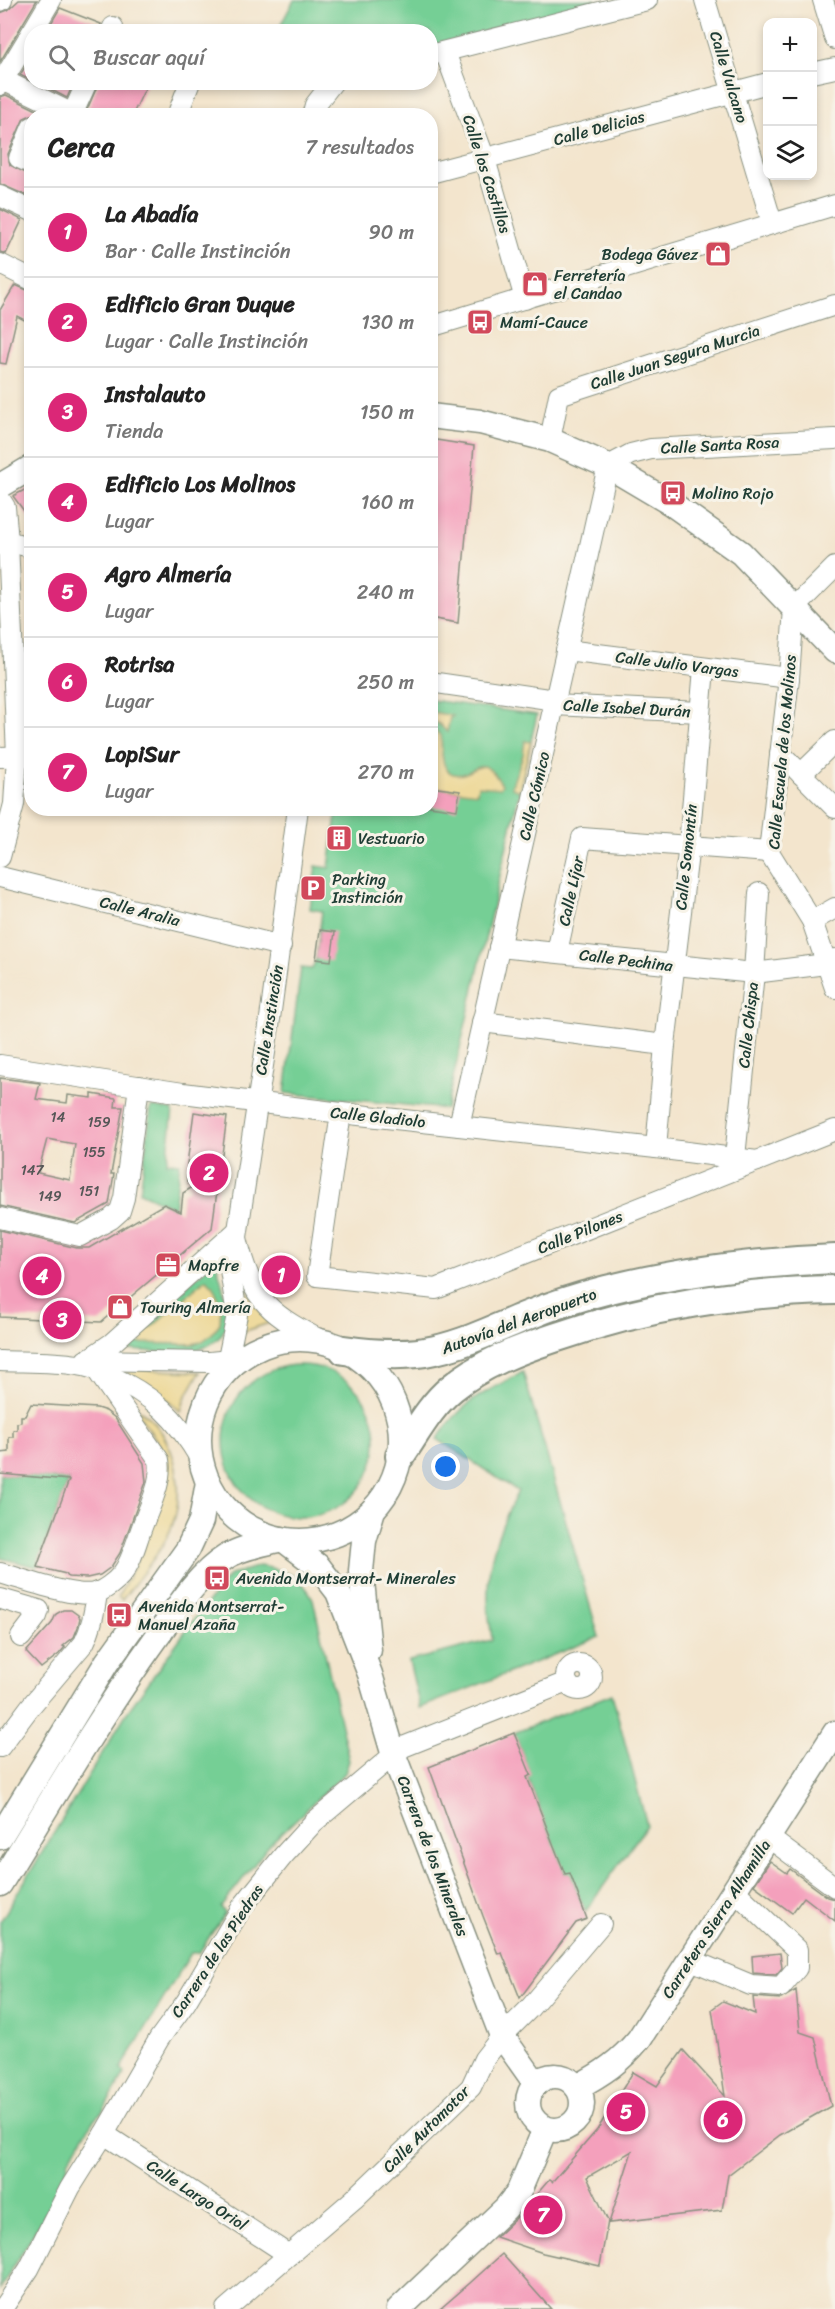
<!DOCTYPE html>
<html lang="es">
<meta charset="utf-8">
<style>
:root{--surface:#fff;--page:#f6f6f6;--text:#222;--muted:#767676;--line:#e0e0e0;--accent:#db2777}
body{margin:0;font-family:Sriracha,sans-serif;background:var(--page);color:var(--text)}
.controls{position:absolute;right:18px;top:18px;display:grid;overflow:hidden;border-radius:12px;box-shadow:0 3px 9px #0003}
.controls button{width:54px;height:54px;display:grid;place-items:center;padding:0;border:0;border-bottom:2px solid var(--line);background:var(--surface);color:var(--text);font:30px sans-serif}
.you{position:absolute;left:446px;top:1467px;width:21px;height:21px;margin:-15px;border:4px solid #fff;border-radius:50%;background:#1a73e8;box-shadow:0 0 0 9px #1a73e833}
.badge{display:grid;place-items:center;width:39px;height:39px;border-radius:50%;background:var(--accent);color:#fff;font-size:20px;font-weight:700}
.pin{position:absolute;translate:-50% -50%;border:3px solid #fff;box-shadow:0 2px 6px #0006}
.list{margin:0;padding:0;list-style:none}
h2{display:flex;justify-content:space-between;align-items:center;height:78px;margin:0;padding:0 24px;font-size:26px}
h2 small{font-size:20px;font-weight:400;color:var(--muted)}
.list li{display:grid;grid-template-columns:39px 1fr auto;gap:18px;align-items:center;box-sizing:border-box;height:90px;padding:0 24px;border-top:2px solid var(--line)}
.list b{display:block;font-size:22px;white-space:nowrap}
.list p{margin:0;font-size:20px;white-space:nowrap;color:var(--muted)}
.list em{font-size:20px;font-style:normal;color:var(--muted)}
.icon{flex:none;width:33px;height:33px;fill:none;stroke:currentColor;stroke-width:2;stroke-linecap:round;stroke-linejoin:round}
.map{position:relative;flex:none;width:835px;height:2309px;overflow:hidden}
.search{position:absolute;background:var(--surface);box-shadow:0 3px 9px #0003;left:24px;top:24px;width:414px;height:66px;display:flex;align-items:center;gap:15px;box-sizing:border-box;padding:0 21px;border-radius:24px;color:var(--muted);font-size:22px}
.panel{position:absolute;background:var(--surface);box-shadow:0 3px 9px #0003;left:24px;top:108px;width:414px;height:708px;border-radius:24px}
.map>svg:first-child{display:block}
.green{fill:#75cf95;stroke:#4a8664;stroke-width:1.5;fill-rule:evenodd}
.sand{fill:#eeda9e;stroke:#868c69;stroke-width:1.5}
.building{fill:#f4a0bc;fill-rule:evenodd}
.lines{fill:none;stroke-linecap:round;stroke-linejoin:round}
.minor-casing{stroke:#899180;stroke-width:22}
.major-casing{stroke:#899180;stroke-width:27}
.highway-casing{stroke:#899180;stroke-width:32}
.minor{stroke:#fff;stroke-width:20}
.major{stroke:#fff;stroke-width:24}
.highway{stroke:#fff;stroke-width:28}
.labels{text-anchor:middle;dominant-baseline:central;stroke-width:6;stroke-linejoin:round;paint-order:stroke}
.number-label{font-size:14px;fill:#545656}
.street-label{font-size:16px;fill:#1f3d34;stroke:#f7f3e8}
.poi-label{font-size:16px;fill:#1f3d34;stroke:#f7f3e8;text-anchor:start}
</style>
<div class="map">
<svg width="835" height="2309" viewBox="0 0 835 2309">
<rect width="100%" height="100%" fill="#f7f3e8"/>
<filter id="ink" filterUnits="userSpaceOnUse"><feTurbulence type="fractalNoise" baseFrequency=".0167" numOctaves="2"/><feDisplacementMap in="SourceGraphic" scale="12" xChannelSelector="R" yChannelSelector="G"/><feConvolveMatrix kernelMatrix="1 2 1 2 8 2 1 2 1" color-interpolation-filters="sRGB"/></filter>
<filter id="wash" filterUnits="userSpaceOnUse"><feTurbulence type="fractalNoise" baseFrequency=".008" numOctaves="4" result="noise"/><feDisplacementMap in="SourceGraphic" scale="24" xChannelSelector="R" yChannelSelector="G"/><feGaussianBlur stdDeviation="1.35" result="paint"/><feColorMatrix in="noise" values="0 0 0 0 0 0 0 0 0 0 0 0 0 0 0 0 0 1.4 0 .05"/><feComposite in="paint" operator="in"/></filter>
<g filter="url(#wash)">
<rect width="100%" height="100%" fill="#f3e5cd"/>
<!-- green -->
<g class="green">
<polygon points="294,0 596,0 431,49 430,32 277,32"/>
<polygon points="431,700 537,715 446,1109 285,1093 301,968 312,969 316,959 322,911 310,909 316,866 329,868 337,809 430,808"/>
<polygon points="151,1107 173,1110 167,1162 180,1163 174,1208 140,1192"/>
<path d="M216,1260c3,17 12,38 11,54 0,53 -79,36 -112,35zM206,1279l9,11 6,18 -1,15 -9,12 -16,9 -57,-1v-10l14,-6z"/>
<circle cx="300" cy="1441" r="76"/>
<path d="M523,1372l76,265 -179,71 -11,-47 83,-21c-1,-12 -4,-24 -4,-37 -2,-43 11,-74 30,-112l-81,-52c28,-40 45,-45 86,-67z"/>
<polygon points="0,1474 69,1480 37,1567 0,1558"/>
<path d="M259,1566c24,3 43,10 54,33l36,162 -4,12 -75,71 -49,63 4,6 -26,40h-8l-70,116 4,3 -2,5 -20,34 -8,7 -26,41 -5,25 -64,105v-367l126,-208 68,-95 36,-44z"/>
<polygon points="612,1694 647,1825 585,1912 570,1873 565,1874 527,1777 530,1774 514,1733"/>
</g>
<!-- sand -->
<g class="sand">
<polygon points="431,712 454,716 450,717 447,732 439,724 431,721"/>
<path d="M431,727l10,9c1,14 -2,43 22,38 8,-2 13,-8 22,-8l9,7 8,12 -2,3 -22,-2 -1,7 -46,-6z"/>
<polygon points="525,741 531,742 519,791 512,788 512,785 523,755"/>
<path d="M238,1267c8,23 15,40 34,55l-32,11z"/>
<polygon points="206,1279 214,1287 221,1308 220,1323 211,1335 201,1342 191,1344 138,1343 140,1332 152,1327"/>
<path d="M112,1368l88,4 -16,28 -3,12c-21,-20 -41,-34 -69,-44z"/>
<path d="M134,1408c14,5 25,19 32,32 8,14 11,28 12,44 4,50 -29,79 -56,116l-4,-3 18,-34 31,-107z"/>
</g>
<g id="blocks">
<!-- building -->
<g class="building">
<polygon points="19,0 37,0 0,62 0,13 8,10"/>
<polygon points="60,8 101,24 99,32 46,32"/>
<polygon points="32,56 32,81 20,75"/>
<polygon points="36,82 74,82 67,98"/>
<polygon points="99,82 148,82 132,116 89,116 87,110"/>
<polygon points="6,95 49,116 31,115 24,118 8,154 10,165 32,176 32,198 0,184 0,97"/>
<polygon points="0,209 22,220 6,254 0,252"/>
<polygon points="15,285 32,292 32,324 17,316 6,364 0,363 0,310"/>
<polygon points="430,439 474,446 458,623 430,618"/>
<polygon points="32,486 32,522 13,496"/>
<polygon points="430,787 460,791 457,810 430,806"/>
<polygon points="320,930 335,932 331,961 316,959"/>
<path d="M0,1078l40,5 -4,16 31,4 1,-8 24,3v-4l24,4 -1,9h8l-12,67h3l-5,30 -34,19 -75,-17zM47,1139l28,5 -5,36 -32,-7z"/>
<polygon points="194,1112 227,1117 212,1228 101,1322 0,1317 0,1230 77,1248 89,1248 164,1204 181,1212 183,1193 191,1188 187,1181 187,1164"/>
<polygon points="31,1404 97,1408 106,1411 115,1418 144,1463 146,1482 120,1553 111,1567 100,1575 87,1578 68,1577 66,1574 37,1567 69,1480 0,1474 0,1453 9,1452 9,1437 13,1437 13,1430 17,1430 17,1423 21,1422 21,1416 25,1416"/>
<polygon points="63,1610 71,1610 78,1615 80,1618 78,1627 74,1637 63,1646 65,1647 59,1654 41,1668 26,1652 52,1623 56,1614"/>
<polygon points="514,1733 531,1775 527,1777 565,1874 570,1873 587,1919 576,1923 520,1998 502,1953 498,1954 483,1916 429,1767"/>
<polygon points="770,1861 787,1873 790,1869 828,1897 835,1899 835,1921 804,1897 792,1913 754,1885"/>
<polygon points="780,1953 782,1968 776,1975 753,1973 752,1956"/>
<polygon points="796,1990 800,2032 815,2037 831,2106 780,2135 728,2175 722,2210 609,2223 632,2151 587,2177 608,2221 600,2266 543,2253 496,2237 516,2218 549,2180 552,2182 597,2130 633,2072 657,2086 683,2050 725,2096 712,2009 723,2001 755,2014 753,1997 781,1999"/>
<polygon points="502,2254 551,2309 440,2309 470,2283"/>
</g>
</g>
</g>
<g filter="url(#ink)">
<use href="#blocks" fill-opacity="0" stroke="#899180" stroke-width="1.5"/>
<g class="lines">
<defs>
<g id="minor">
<polyline points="705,0 772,223"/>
<polyline points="823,0 835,39"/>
<polyline points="0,1 2,0"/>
<polyline points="32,32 51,0"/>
<polyline points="111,32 113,27"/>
<polyline points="445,52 485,159 525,299"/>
<polyline points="430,55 647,0"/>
<polyline points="812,73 835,68"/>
<polyline points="3,80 77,116"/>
<polyline points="0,85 32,32"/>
<polyline points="73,113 87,82"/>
<polyline points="177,116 190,82"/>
<polyline points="312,116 315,105 333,82"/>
<polyline points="32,127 19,158 32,164"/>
<polyline points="430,173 768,83"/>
<polyline points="0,196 32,211"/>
<polyline points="0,264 32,280"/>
<polyline points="430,327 835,205"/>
<polyline points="550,440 559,395 835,305"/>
<polyline points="0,499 5,507 8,541 17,756 14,804 0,857"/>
<polyline points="8,541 32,548"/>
<polyline points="835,567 794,608 789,678 769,852 812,921 835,988"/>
<polyline points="566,650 789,678"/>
<polyline points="430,682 555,700"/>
<polyline points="554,705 700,712"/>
<polyline points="780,753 835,808"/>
<polyline points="0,757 32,756"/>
<polyline points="801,774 835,741"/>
<polyline points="0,877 281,946"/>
<polyline points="812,921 835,908"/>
<polyline points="499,947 754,973 826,964 835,959"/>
<polyline points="557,952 582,838 769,852"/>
<polyline points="482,1022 665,1045"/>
<polyline points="0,1065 183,1093 341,1113 656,1148 757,1161"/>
<polyline points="341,1113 317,1276 436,1289 835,1130"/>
<polyline points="459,1126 608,466 631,454 651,449 835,439"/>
<polyline points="656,1148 665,1045 689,845 704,668"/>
<polyline points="735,1157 754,973 759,893"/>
<polyline points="0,1218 80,1236 111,1219 120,1211 124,1198 139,1086"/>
<path d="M237,1238c15,65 34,77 91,106"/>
<polyline points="86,1360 210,1362 239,1359"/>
<polyline points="87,1360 112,1343 237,1231"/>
<path d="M0,1361c26,1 52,0 78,4 11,1 20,5 30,10 45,20 68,42 93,85"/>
<polyline points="225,1373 237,1315 229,1263 237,1237 269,1026 298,808"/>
<path d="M0,1573c23,6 74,25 95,20 9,-2 21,-12 27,-19 10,-13 14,-31 20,-47 7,-20 21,-45 17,-67l-63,-91"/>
<polyline points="1,1599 39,1610 37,1616 21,1637"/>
<circle cx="579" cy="1677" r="13"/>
<path d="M0,1747l30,-40 54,-64c8,-16 11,-33 13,-51"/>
<polyline points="768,1837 835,1887"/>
<polyline points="691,1960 751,1985 781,1987 797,1968 797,1950 734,1890"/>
<polyline points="104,2134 289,2255"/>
<polyline points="2,2309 29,2269 70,2188 104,2134 159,2039 186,2002 242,1907 283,1856 314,1822 403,1747 567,1682"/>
<polyline points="226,2309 354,2199 471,2087 484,2059 502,2036 529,2009 601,1924"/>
</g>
<g id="major">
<polyline points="430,416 480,422 550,440 608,466 672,504 741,553 835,651"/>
<polyline points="0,486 32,467"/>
<circle cx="300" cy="1440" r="101"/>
<polyline points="284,1540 318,1566 338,1592 370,1674 394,1756 502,2036 536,2084"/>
<polyline points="369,1650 361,1571 364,1541 373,1510"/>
<polyline points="0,1837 107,1662 188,1549 201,1521 208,1482"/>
<path d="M0,1884c51,-83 100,-168 157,-247 19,-27 40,-62 69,-80 16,-10 37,-13 56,-18"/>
<circle cx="555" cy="2103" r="27"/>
<path d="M577,2087c25,-13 44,-26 62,-48l196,-306"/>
<polyline points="399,2309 506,2208 519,2191 545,2129"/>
</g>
<g id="highway">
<path d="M344,1350c29,4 62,7 91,0 31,-7 60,-21 89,-33 26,-11 54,-20 82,-27 76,-19 151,-28 229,-31"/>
<path d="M400,1456c16,-23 30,-50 52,-68 29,-24 66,-38 102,-50 93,-32 183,-46 281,-48"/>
</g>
</defs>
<!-- minor casing -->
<use href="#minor" class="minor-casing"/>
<!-- major casing -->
<use href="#major" class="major-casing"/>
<!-- highway casing -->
<use href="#highway" class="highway-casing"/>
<!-- minor -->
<use href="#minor" class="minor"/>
<!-- major -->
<use href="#major" class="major"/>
<!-- highway -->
<use href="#highway" class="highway"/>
</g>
</g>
<!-- icons -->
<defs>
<symbol id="shop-square" viewBox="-11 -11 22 22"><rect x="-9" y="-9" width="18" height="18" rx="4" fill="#d1495b" stroke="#f7f3e8"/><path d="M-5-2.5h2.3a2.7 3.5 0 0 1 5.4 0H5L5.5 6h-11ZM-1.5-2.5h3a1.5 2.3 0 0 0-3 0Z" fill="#fff"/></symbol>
<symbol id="bus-square" viewBox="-11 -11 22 22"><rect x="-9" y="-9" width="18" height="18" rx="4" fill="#d1495b" stroke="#f7f3e8"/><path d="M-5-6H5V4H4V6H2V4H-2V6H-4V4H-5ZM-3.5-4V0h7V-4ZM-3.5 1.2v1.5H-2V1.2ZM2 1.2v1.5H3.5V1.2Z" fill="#fff"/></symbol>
<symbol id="building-square" viewBox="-11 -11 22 22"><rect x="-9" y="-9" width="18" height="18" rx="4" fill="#d1495b" stroke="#f7f3e8"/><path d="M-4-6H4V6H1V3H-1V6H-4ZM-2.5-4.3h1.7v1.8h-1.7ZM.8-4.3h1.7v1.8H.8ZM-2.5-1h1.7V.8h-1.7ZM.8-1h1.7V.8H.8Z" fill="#fff"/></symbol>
<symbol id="parking-square" viewBox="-11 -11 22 22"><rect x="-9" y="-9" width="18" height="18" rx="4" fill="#d1495b" stroke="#f7f3e8"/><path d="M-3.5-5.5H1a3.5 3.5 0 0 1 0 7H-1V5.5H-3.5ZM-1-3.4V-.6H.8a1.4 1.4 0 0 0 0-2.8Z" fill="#fff"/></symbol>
<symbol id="office-square" viewBox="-11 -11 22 22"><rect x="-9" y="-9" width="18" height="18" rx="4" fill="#d1495b" stroke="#f7f3e8"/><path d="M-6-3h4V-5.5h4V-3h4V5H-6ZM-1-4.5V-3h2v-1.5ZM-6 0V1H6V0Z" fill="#fff"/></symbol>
</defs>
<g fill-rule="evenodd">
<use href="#shop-square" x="703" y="239" width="30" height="30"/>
<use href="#shop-square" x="520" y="269" width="30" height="30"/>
<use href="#bus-square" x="465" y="307" width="30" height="30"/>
<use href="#bus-square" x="658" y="478" width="30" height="30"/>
<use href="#building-square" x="324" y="823" width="30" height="30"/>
<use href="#parking-square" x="298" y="873" width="30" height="30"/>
<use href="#office-square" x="153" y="1250" width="30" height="30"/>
<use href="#shop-square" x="105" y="1292" width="30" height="30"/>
<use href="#bus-square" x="202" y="1563" width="30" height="30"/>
<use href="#bus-square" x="104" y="1600" width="30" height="30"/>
</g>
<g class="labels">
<!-- number labels -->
<g class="number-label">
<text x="58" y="1117">14</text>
<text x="99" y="1122">159</text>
<text x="94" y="1152">155</text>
<text x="32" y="1170">147</text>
<text x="89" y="1191">151</text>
<text x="50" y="1196">149</text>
</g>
<!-- street labels -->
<g class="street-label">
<text transform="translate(729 77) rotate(73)">Calle Vulcano</text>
<text transform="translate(599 128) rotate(-15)">Calle Delicias</text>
<text transform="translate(487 174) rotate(72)">Calle los Castillos</text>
<text transform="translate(675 357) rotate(-18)">Calle Juan Segura Murcia</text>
<text transform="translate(720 445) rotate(-3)">Calle Santa Rosa</text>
<text transform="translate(677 664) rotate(7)">Calle Julio Vargas</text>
<text transform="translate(627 708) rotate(3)">Calle Isabel Durán</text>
<text transform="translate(782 752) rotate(-85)">Calle Escuela de los Molinos</text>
<text transform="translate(534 796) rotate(-77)">Calle Cómico</text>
<text transform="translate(686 857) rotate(-84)">Calle Somontín</text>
<text transform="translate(571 891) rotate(-78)">Calle Líjar</text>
<text transform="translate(140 911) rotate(14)">Calle Aralia</text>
<text transform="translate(626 960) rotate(7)">Calle Pechina</text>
<text transform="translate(269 1020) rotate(-81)">Calle Instinción</text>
<text transform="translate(748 1025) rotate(-84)">Calle Chispa</text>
<text transform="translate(378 1117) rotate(6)">Calle Gladiolo</text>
<text transform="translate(580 1232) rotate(-22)">Calle Pilones</text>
<text transform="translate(519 1321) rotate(-20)">Autovía del Aeropuerto</text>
<text transform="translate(433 1856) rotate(69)">Carrera de los Minerales</text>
<text transform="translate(716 1919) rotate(-57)">Carretera Sierra Alhamilla</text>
<text transform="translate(217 1951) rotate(-57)">Carrera de las Piedras</text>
<text transform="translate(426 2129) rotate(-45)">Calle Automotor</text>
<text transform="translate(197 2195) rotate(33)">Calle Largo Oriol</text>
</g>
<!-- poi labels -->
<g class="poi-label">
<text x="698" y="254" text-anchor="end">Bodega Gávez</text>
<text x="554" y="275">Ferretería<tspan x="554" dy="18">el Candao</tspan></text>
<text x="500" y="322">Mamí-Cauce</text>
<text x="692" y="493">Molino Rojo</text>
<text x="358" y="838">Vestuario</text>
<text x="332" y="879">Parking<tspan x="332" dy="18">Instinción</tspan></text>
<text x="188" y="1265">Mapfre</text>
<text x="140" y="1307">Touring Almería</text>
<text x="236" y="1578">Avenida Montserrat- Minerales</text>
<text x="138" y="1606">Avenida Montserrat-<tspan x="138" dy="18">Manuel Azaña</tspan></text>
</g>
</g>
</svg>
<div class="controls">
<button>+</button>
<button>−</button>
<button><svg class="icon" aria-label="layers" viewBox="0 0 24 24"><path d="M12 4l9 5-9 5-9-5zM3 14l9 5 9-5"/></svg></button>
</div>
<div class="you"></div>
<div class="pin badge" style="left:281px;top:1275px">1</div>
<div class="pin badge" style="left:209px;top:1173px">2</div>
<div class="pin badge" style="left:62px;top:1320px">3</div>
<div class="pin badge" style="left:42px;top:1276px">4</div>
<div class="pin badge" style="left:626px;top:2112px">5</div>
<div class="pin badge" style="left:723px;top:2120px">6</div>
<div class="pin badge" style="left:543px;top:2215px">7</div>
<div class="search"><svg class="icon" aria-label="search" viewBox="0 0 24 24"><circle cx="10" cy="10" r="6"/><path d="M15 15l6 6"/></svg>Buscar aquí</div>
<section class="panel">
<h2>Cerca<small>7 resultados</small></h2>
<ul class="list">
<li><span class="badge">1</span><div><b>La Abadía</b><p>Bar · Calle Instinción</p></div><em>90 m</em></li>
<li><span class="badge">2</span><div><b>Edificio Gran Duque</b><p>Lugar · Calle Instinción</p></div><em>130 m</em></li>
<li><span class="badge">3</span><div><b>Instalauto</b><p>Tienda</p></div><em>150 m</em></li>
<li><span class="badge">4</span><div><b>Edificio Los Molinos</b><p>Lugar</p></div><em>160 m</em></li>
<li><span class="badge">5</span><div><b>Agro Almería</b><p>Lugar</p></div><em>240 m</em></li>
<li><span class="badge">6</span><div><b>Rotrisa</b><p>Lugar</p></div><em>250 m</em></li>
<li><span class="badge">7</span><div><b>LopiSur</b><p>Lugar</p></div><em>270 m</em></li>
</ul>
</section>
</div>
